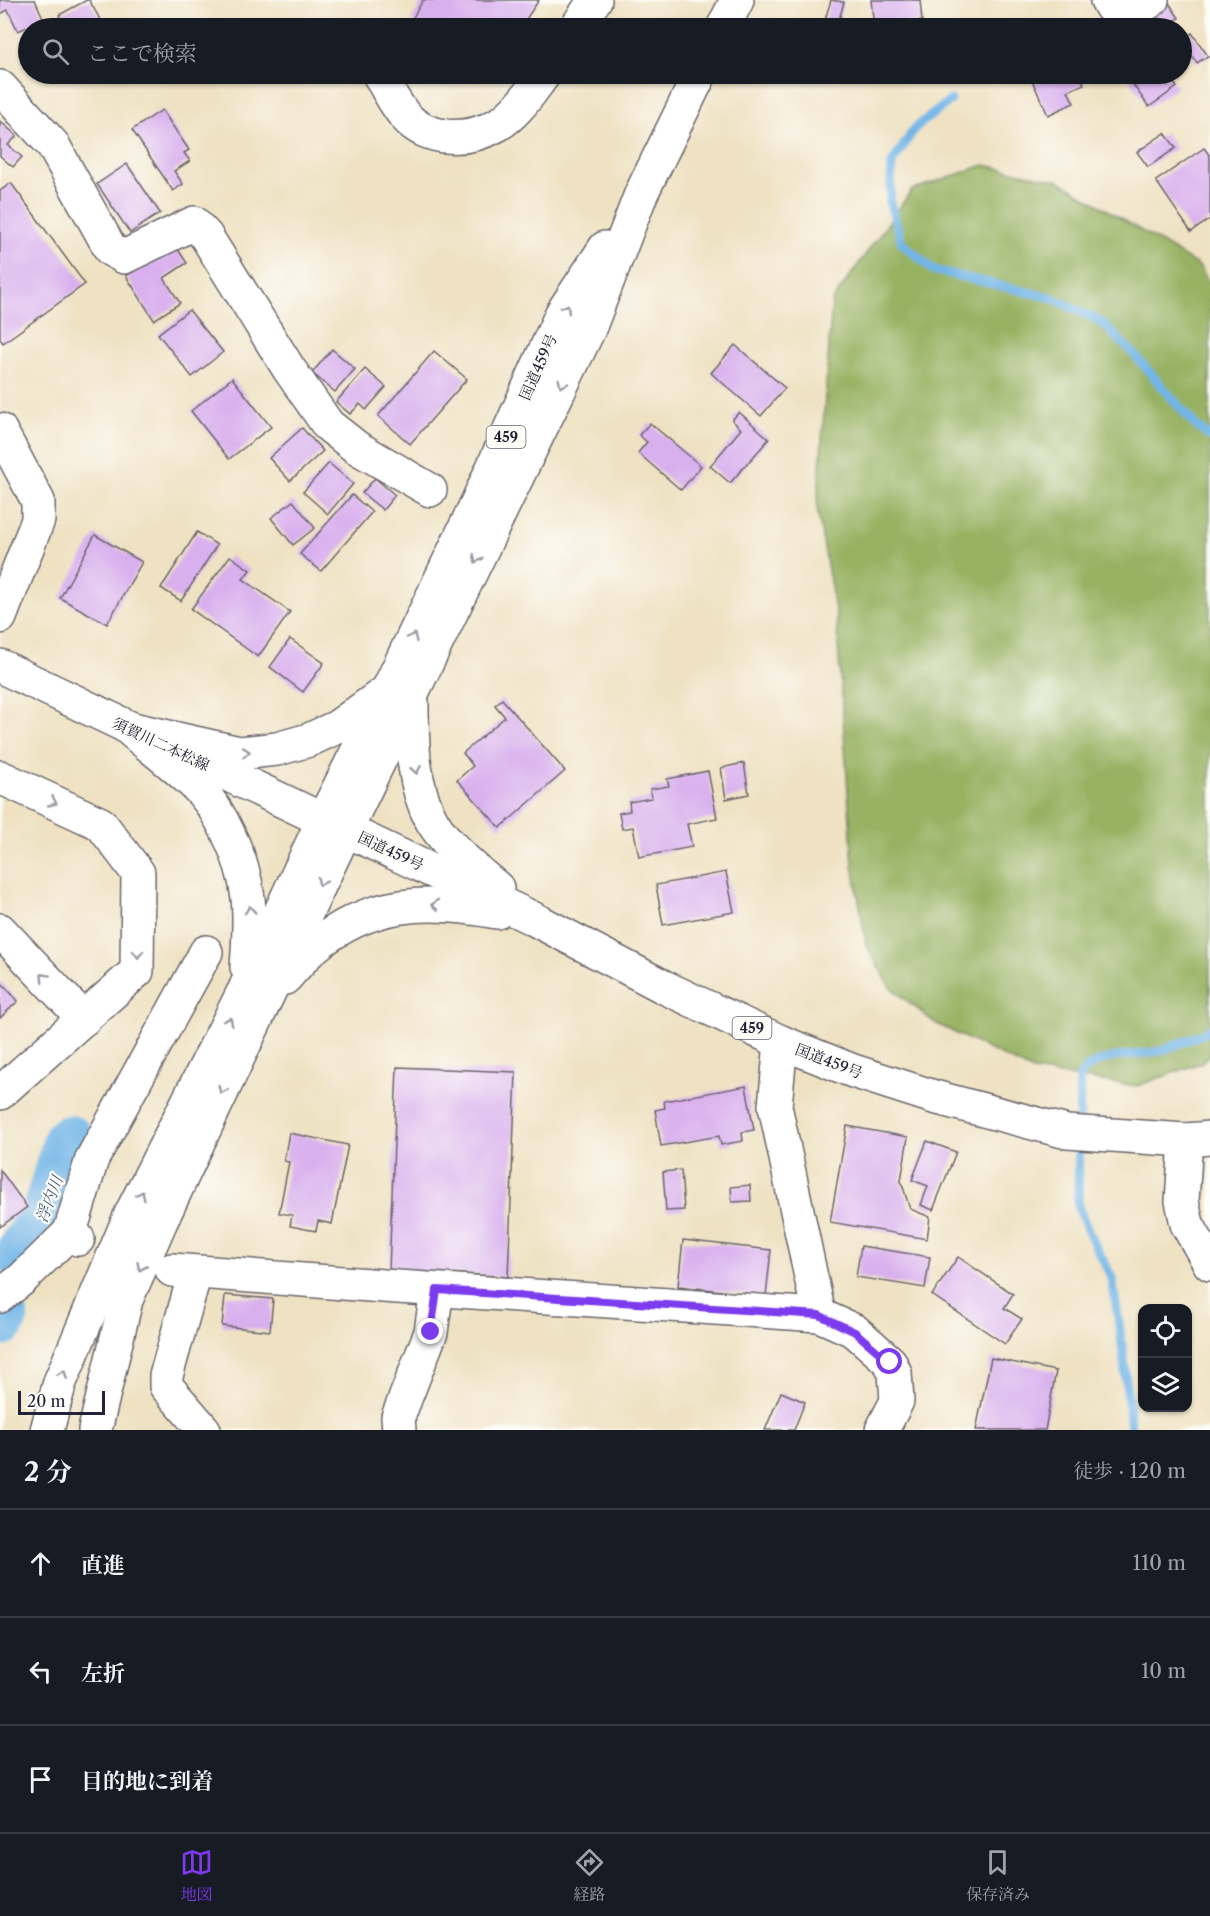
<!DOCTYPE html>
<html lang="ja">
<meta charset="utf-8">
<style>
:root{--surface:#171b24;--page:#242831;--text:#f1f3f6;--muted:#9ea1a6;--line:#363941;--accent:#7c3aed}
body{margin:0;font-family:"Libre Caslon Text","Noto Serif JP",serif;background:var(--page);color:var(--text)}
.controls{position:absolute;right:18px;bottom:18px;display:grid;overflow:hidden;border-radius:12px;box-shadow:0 2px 4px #0004}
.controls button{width:54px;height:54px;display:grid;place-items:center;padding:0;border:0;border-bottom:2px solid var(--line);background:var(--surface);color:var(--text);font:30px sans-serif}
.scale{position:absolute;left:18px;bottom:15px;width:87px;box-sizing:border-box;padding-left:6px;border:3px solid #22223b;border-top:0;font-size:16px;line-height:21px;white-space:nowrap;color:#22223b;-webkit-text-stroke:4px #fdfcf7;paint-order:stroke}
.stop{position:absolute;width:18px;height:18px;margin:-14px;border:4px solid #7c3aed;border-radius:50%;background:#fff}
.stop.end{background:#7c3aed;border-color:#fff;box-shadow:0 2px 6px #0008}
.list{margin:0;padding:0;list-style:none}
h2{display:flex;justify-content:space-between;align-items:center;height:78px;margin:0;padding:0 24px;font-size:26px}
h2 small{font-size:20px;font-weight:400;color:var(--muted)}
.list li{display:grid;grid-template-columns:39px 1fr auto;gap:18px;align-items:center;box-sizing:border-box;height:108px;padding:0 24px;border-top:2px solid var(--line)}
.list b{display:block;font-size:22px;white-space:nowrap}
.list em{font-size:20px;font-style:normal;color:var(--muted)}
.icon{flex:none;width:33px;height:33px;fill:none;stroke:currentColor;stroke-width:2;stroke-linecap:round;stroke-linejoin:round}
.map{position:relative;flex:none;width:1210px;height:1430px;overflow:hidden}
.search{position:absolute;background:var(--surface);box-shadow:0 2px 4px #0004;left:18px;right:18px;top:18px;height:66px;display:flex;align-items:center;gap:15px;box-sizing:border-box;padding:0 21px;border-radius:33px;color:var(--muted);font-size:22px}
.sheet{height:402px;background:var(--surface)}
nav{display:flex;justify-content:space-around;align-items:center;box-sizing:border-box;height:84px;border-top:2px solid var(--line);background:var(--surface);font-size:16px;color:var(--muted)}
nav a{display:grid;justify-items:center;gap:3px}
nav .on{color:var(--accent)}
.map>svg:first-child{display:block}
.forest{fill:#98b264;stroke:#5d6a50;stroke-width:1.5}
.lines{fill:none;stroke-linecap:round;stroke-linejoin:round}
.stream{stroke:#72b5e7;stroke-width:9}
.river{stroke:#72b5e7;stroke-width:52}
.building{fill:#d9b0ee}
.minor-casing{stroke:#6a656b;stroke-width:36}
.major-casing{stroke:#6a656b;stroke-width:36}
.highway-casing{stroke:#6a656b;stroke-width:36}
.minor{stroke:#fff;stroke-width:33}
.major{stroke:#fff;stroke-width:33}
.highway{stroke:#fff;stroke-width:33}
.oneway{stroke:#9c9ca7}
.route{stroke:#7c3aed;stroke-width:8}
.labels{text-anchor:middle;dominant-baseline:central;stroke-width:4.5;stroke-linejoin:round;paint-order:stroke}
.shield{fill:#fdfcf7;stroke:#646373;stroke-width:1.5}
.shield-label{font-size:14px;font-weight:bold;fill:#22223b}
.street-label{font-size:15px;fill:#22223b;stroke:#fdfcf7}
.water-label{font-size:16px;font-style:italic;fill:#425d80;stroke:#fdfcf7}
</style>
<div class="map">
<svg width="1210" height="1430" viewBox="0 0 1210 1430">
<rect width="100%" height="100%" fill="#fdfcf7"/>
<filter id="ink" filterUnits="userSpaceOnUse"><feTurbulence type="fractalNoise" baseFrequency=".0167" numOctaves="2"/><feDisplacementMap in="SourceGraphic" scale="12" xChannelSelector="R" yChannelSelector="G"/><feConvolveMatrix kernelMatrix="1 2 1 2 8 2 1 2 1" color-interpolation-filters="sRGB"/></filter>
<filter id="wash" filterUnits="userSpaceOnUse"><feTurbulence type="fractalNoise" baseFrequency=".008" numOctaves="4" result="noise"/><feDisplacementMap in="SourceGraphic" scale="24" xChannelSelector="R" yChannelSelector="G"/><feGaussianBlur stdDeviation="1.35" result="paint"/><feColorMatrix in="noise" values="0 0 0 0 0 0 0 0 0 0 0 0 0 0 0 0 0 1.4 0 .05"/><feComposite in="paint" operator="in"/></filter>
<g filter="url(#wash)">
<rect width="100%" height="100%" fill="#efe2c3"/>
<!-- forest -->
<polygon class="forest" points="984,165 1060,181 1199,266 1210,284 1210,1054 1201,1063 1137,1086 1033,1071 935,1023 890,987 866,945 853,865 836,615 817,509 832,301 912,190"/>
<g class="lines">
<!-- stream -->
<g class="stream">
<polyline points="951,100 915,128 892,163 890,203 902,243 933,270 1053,298 1101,322 1132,352 1197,427 1210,437"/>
<path d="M1131,1430l-8,-80 -11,-72 -23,-45 -11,-27 2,-130c18,-25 56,-18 83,-26 15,-5 29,-12 44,-18l3,-3"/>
</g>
<!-- river -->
<g class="river">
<polyline points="21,1253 47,1215 69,1141"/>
<polyline points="0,1321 2,1316"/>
</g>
</g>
<g id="blocks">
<!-- building -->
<g class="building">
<polygon points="0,0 35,0 44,20 18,31 8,10 0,14"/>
<polygon points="87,0 89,0 105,28 66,28 59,15"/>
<polygon points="423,0 539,0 520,28 424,28 411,21"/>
<polygon points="831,0 844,2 837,27 824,23"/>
<polygon points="871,0 920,0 922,21 895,24 896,28 874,28"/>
<polygon points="1169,3 1179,18 1164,28 1152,28 1146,19"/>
<polygon points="1192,33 1208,56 1197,63 1182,42"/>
<polygon points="1009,74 1023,74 1011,79"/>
<polygon points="1029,74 1079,74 1084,84 1068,91 1074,103 1048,115"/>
<polygon points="1090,74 1104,74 1094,80"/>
<polygon points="1129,74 1167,74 1177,87 1149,107 1126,75"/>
<polygon points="162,110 189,150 184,153 190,161 174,171 183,184 173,191 132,130"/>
<polygon points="0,121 17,136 8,145 22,157 13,167 0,156"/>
<polygon points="1165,133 1176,148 1148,167 1137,152"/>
<polygon points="1204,148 1210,156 1210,219 1191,232 1156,181"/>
<polygon points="127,164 160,213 130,233 97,184"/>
<polygon points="11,183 85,284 3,343 0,339 0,191"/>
<polygon points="175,245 187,263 164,278 180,303 154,320 126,276"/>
<polygon points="189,310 223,352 192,377 158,334"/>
<polygon points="735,345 785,388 761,416 711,373"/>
<polygon points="332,349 355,369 335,392 312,373"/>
<polygon points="434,351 467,379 410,444 378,416"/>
<polygon points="365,369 386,387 366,410 360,404 350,414 336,402"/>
<polygon points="232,378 271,427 229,459 191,411"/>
<polygon points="739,412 769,439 730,483 710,466 741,429 732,420"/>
<polygon points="650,423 701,466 681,490 638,453 647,442 639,435"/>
<polygon points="302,428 323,451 290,481 269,458"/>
<polygon points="329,463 353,484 328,514 303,492"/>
<polygon points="375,478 395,495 383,510 362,493"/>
<polygon points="352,495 372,512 321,571 300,554"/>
<polygon points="293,501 315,528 293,545 271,518"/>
<polygon points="197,532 217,545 181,601 161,588"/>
<polygon points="95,535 142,562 107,624 60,598"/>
<polygon points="230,556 250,570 243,579 290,612 258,657 191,609"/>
<polygon points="290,639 324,663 303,692 270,667"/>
<polygon points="502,699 565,771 500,828 457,780 473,766 463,753 505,717 495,705"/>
<polygon points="744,763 749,794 726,799 721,768"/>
<polygon points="708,771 717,818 687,824 692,847 639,857 633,827 622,829 619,813 630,811 629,802 652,798 650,789 669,786 667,779"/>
<polygon points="726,872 734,912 663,925 656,885"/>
<polygon points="0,981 18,1001 0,1018"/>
<polygon points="397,1067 516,1072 508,1277 389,1271"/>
<polygon points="746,1086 754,1130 742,1132 743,1141 721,1145 719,1136 661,1146 655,1110 665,1108 664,1101"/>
<polygon points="847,1126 908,1137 901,1181 910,1209 930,1217 927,1239 830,1222"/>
<polygon points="289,1133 348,1145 332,1224 318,1221 316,1231 290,1226 292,1215 279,1213 289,1162 284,1161"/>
<polygon points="927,1141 956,1152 933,1210 921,1205 928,1186 912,1180"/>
<polygon points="0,1170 27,1207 0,1227"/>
<polygon points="681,1170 684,1210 666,1211 663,1172"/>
<polygon points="750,1185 751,1201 732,1202 731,1187"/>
<polygon points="683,1240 771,1250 766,1296 678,1286"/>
<polygon points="861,1246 930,1257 925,1288 856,1277"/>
<polygon points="958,1257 1013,1294 1004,1308 1022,1319 1005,1344 932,1295"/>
<polygon points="225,1295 273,1299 270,1331 222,1326"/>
<polygon points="991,1358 1056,1371 1045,1430 976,1430"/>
<polygon points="781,1392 805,1402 794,1430 765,1430"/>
</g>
</g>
</g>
<g filter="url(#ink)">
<use href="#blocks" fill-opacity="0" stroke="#6a656b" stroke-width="1.5"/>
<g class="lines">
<defs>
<g id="minor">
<polyline points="1107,0 1111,7 1121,15 1133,13 1152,0"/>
<polyline points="576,28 595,0"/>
<path d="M379,74c8,14 16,31 27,43 23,25 63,24 91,8 20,-11 34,-34 47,-51"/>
<polyline points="0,87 53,145 111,250 124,257 194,223 206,236 289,369 328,425 356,447 430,490"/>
<polyline points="0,430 38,501 38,520 0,617"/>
<polyline points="0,777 101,824 138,873 137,971 0,1093"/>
<polyline points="0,930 84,1019"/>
<polyline points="781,1042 775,1106 819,1315"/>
<polyline points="1186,1140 1182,1201 1187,1224 1210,1264"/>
<polyline points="70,1232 92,1159 206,952"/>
<polyline points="172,1270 383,1286 819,1315 855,1331 890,1362 895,1373 897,1401 882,1430"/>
<polyline points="195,1273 166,1376 166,1386 204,1430"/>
<polyline points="0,1296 21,1280 70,1232 78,1239"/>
<polyline points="399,1430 398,1417 431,1332 437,1290"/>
</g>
<polyline id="major" points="0,666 323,820"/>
<g id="highway">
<polyline points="723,28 737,0"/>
<path d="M412,702c0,40 0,83 20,119 14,24 43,49 65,67"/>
<path d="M128,728c23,20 52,41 73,63 11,12 20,27 27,42 24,49 23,81 19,134"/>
<polyline points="133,729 240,753 277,749 309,740 337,727 384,693"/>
<polyline points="327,821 534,919 664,987 781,1042 853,1071 934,1097 1067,1132 1186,1140 1210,1138"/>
<path d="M285,978c9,-10 18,-21 28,-30 56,-48 115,-49 184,-36"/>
<polyline points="47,1430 60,1382 131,1214 245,989 323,820 388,690 477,503 562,313 605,248"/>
<polyline points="95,1430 126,1300 161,1221 346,829 589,329 641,194 700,74"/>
</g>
</defs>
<!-- minor casing -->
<use href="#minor" class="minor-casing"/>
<!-- major casing -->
<use href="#major" class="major-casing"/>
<!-- highway casing -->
<use href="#highway" class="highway-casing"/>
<!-- minor -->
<use href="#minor" class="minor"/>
<!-- major -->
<use href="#major" class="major"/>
<!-- highway -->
<use href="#highway" class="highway"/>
</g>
<!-- one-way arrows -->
<defs><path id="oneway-chevron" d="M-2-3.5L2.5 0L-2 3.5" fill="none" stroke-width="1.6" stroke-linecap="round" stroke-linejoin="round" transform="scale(1.5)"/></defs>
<g class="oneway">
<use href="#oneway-chevron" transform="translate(566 308) rotate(-58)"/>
<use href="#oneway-chevron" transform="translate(562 384) rotate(116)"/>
<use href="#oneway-chevron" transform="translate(477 559) rotate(116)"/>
<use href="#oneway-chevron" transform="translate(413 637) rotate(-65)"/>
<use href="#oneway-chevron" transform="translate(246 752) rotate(-4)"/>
<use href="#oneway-chevron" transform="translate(416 770) rotate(80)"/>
<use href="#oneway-chevron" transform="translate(53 802) rotate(25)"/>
<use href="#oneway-chevron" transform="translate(321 882) rotate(115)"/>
<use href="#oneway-chevron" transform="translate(435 905) rotate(180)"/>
<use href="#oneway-chevron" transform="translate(250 910) rotate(-94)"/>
<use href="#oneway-chevron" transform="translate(138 954) rotate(90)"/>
<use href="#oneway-chevron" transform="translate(44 977) rotate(-133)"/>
<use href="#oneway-chevron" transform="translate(229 1021) rotate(-63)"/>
<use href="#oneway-chevron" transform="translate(222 1090) rotate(115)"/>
<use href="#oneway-chevron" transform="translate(141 1195) rotate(-63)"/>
<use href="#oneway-chevron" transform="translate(141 1267) rotate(114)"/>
<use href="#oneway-chevron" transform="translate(63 1374) rotate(-68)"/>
</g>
</g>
<g class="lines" filter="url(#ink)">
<!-- route -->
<polyline class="route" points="431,1332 437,1290 819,1315 855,1332 890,1362"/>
</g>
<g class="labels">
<!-- shield labels -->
<g class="shield">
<rect x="486.5" y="426" width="39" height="22" rx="4.5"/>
<rect x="732.5" y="1017" width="39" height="22" rx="4.5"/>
</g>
<g class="shield-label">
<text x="506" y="437">459</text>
<text x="752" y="1028">459</text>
</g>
<!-- street labels -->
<g class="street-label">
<text transform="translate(538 367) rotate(-66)">国道459号</text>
<text transform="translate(161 744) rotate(25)">須賀川二本松線</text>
<text transform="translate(391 851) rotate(25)">国道459号</text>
<text transform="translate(829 1061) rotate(21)">国道459号</text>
</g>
<!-- water labels -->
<g class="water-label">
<text transform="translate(49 1199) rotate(-69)">浮内川</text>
</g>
</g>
</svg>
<div class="controls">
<button><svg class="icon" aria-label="locate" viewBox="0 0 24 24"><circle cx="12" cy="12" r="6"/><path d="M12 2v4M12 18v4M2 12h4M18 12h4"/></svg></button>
<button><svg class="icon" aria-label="layers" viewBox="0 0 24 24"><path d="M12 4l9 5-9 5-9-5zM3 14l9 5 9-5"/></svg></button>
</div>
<div class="scale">20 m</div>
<div class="stop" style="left:890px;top:1362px"></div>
<div class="stop end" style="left:431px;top:1332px"></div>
<div class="search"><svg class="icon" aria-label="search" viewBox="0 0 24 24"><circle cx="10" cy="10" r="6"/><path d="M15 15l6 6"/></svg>ここで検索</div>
</div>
<section class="sheet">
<h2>2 分<small>徒歩 · 120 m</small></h2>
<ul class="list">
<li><svg class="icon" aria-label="ahead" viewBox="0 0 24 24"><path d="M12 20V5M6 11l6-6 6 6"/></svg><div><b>直進</b></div><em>110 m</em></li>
<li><svg class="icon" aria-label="left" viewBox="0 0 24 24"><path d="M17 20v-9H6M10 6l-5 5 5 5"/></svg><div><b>左折</b></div><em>10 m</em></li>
<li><svg class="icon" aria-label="arrive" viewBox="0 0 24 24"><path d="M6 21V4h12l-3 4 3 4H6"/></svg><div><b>目的地に到着</b></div></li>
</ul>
</section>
<nav>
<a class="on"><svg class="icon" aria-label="map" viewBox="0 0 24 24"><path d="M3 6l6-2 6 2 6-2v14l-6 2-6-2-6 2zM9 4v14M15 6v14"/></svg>地図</a>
<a><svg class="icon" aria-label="directions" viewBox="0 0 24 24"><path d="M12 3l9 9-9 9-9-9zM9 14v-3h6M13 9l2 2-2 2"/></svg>経路</a>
<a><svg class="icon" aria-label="saved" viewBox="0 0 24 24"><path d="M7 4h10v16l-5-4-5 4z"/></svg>保存済み</a>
</nav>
